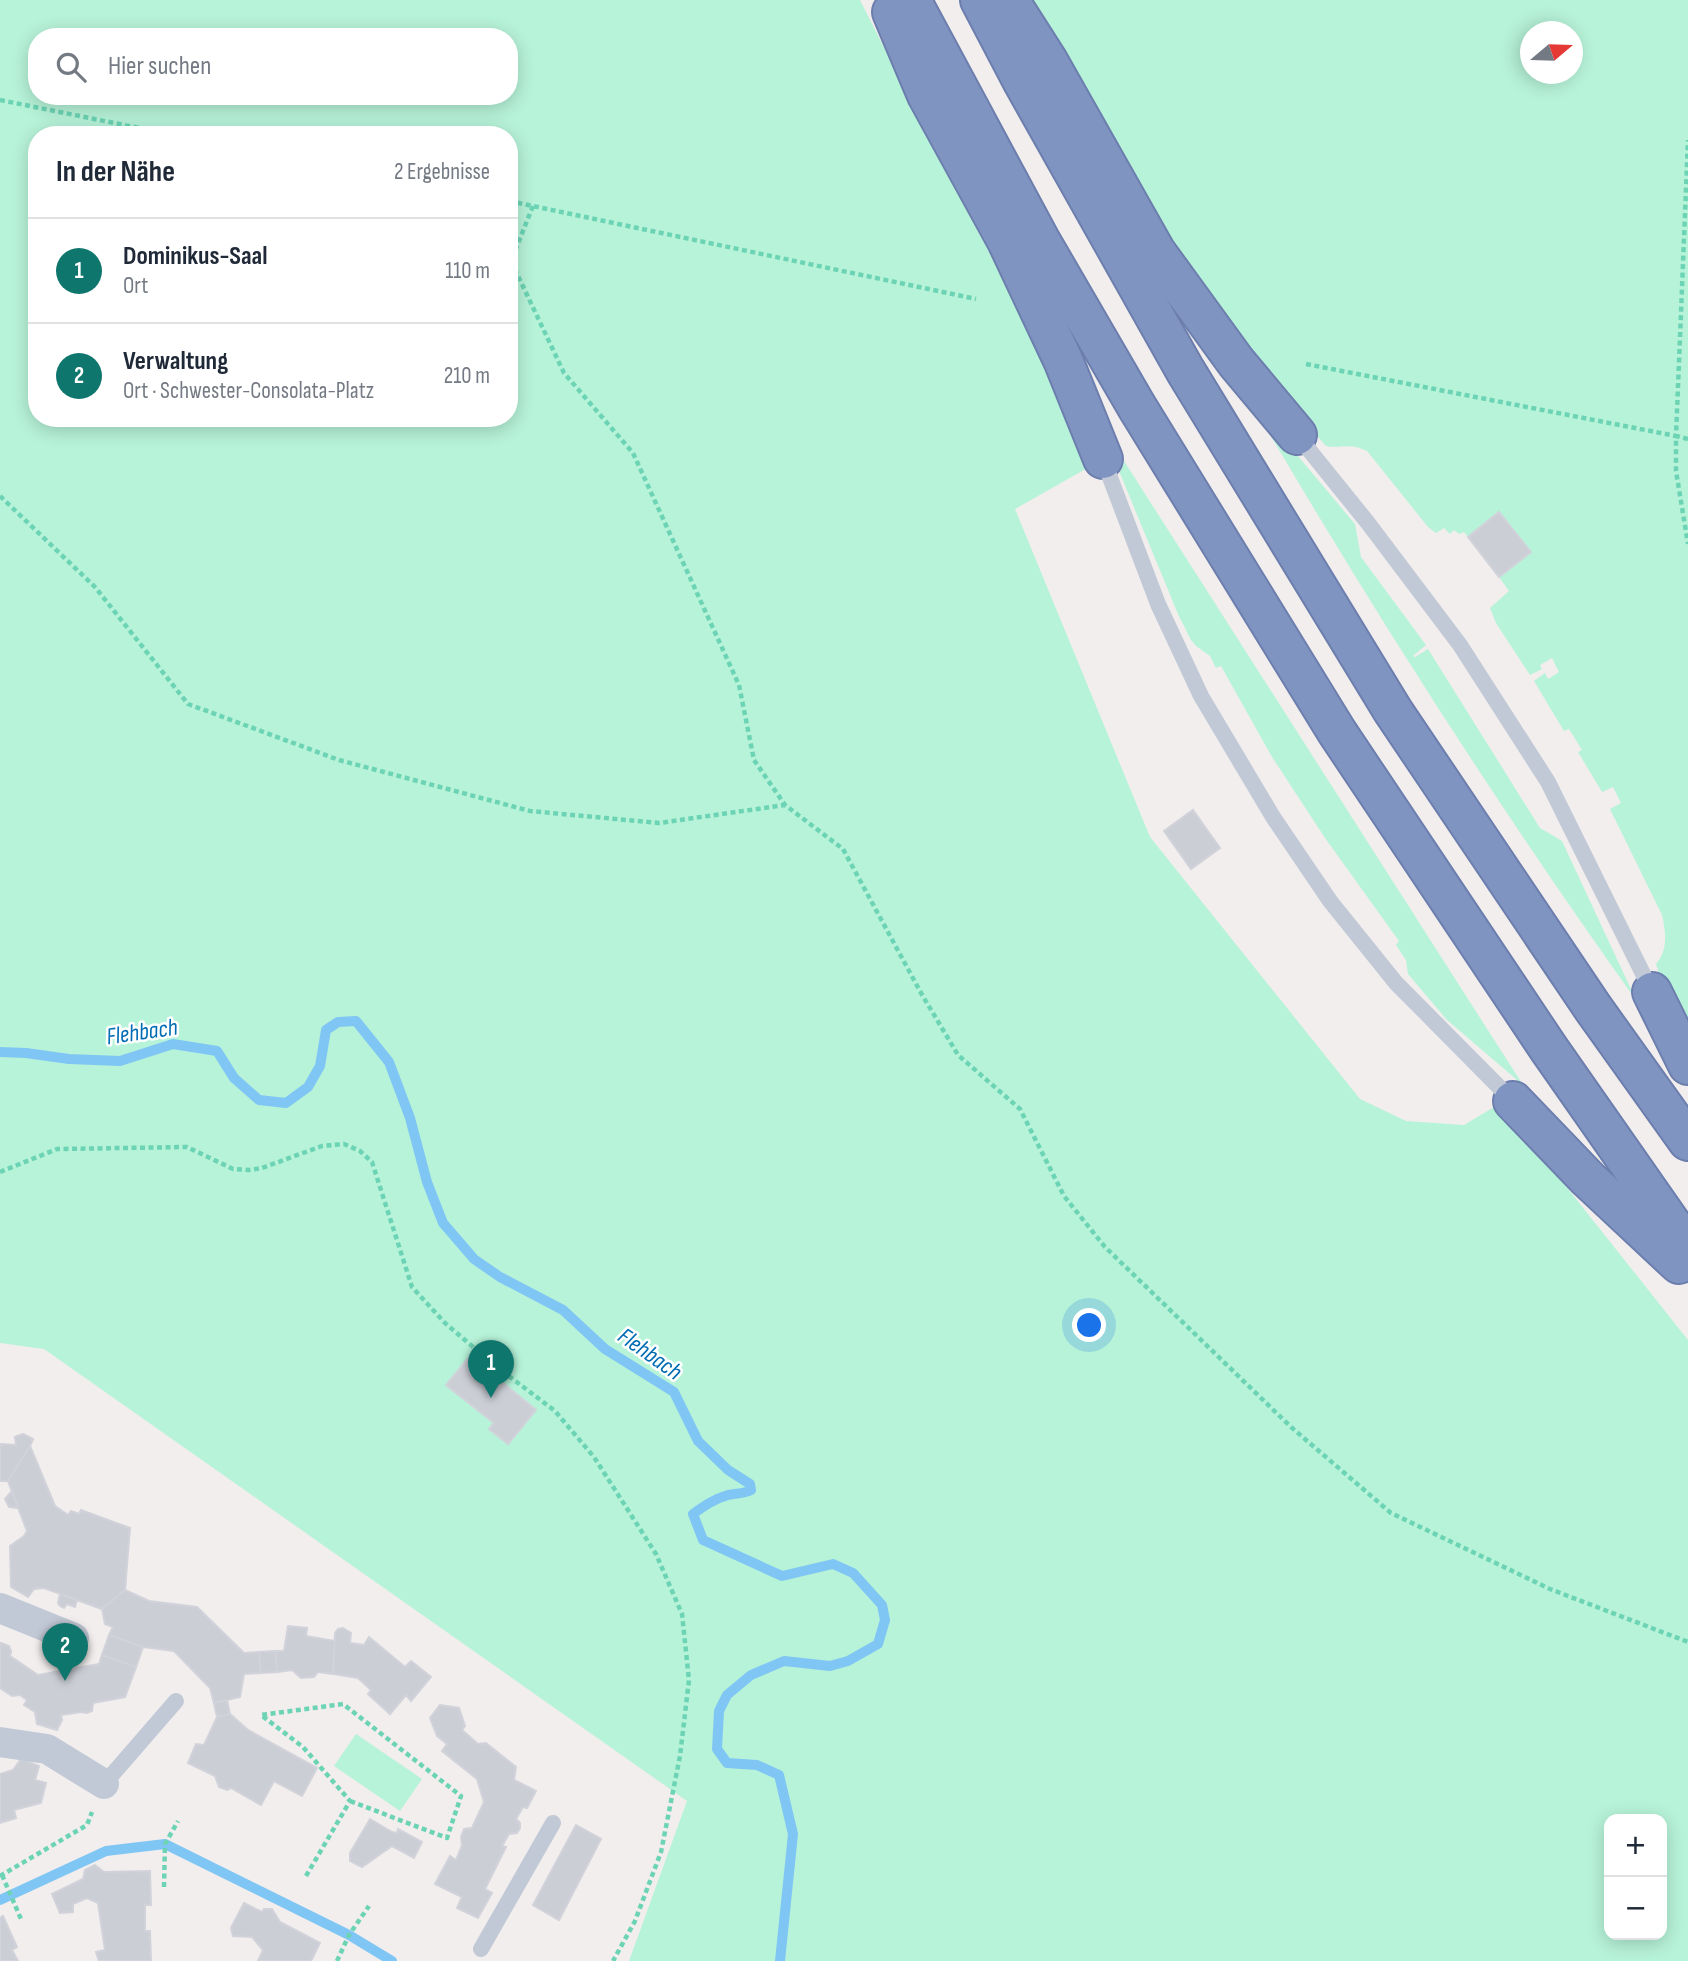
<!DOCTYPE html>
<html lang="de">
<meta charset="utf-8">
<style>
:root{--surface:#fff;--page:#f6f6f7;--text:#1f2937;--muted:#747a83;--line:#e0e1e3;--accent:#0f766e}
body{margin:0;font-family:"Sofia Sans Condensed",sans-serif;background:var(--page);color:var(--text)}
.controls{position:absolute;right:21px;bottom:21px;display:grid;overflow:hidden;border-radius:14px;box-shadow:0 4px 18px #0003}
.controls button{width:63px;height:63px;display:grid;place-items:center;padding:0;border:0;border-bottom:2px solid var(--line);background:var(--surface);color:var(--text);font:35px sans-serif}
.compass{position:absolute;left:1520px;top:21px;width:63px;height:63px;border-radius:50%;background:var(--surface);box-shadow:0 4px 18px #0003;rotate:71deg}
.you{position:absolute;left:1090px;top:1326px;width:24px;height:24px;margin:-18px;border:5px solid #fff;border-radius:50%;background:#1a73e8;box-shadow:0 0 0 10px #1a73e833}
.badge{display:grid;place-items:center;width:46px;height:46px;border-radius:50%;background:var(--accent);color:#fff;font-size:23px;font-weight:700}
.pin{position:absolute;translate:-50% -58px;filter:drop-shadow(0 2px 4px #0008)}
.pin::after{content:'';position:absolute;top:37px;width:24px;height:21px;background:inherit;clip-path:polygon(0 0,100% 0,50% 100%)}
.list{margin:0;padding:0;list-style:none}
h2{display:flex;justify-content:space-between;align-items:center;height:91px;margin:0;padding:0 28px;font-size:30px}
h2 small{font-size:23px;font-weight:400;color:var(--muted)}
.list li{display:grid;grid-template-columns:46px 1fr auto;gap:21px;align-items:center;box-sizing:border-box;height:105px;padding:0 28px;border-top:2px solid var(--line)}
.list b{display:block;font-size:26px;white-space:nowrap}
.list p{margin:0;font-size:23px;white-space:nowrap;color:var(--muted)}
.list em{font-size:23px;font-style:normal;color:var(--muted)}
.icon{flex:none;width:38px;height:38px;fill:none;stroke:currentColor;stroke-width:2;stroke-linecap:round;stroke-linejoin:round}
.map{position:relative;flex:none;width:1688px;height:1961px;overflow:hidden}
.search{position:absolute;background:var(--surface);box-shadow:0 4px 18px #0003;left:28px;top:28px;width:490px;height:77px;display:flex;align-items:center;gap:18px;box-sizing:border-box;padding:0 24px;border-radius:28px;color:var(--muted);font-size:26px}
.panel{position:absolute;background:var(--surface);box-shadow:0 4px 18px #0003;left:28px;top:126px;width:490px;height:301px;border-radius:28px}
.map>svg:first-child{display:block}
.green{fill:#b7f3d9;fill-rule:evenodd}
.lines{fill:none;stroke-linecap:round;stroke-linejoin:round}
.stream{stroke:#80c6f4;stroke-width:10}
.building{fill:#ccced6;stroke:#d1d2da;stroke-width:2}
.highway-casing{stroke:#6c7ead;stroke-width:42}
.path{stroke:#6cd4b4;stroke-width:4.5;stroke-dasharray:5 3.5;stroke-linecap:butt}
.lane{stroke:#c2c9d6;stroke-width:16}
.street{stroke:#c2c9d6;stroke-width:30}
.highway{stroke:#8094c1;stroke-width:38}
.labels{text-anchor:middle;dominant-baseline:central;stroke-width:5;stroke-linejoin:round;paint-order:stroke}
.water-label{font-size:24px;font-style:italic;fill:#006cb4;stroke:#fff}
</style>
<div class="map">
<svg width="1688" height="1961" viewBox="0 0 1688 1961">
<rect width="100%" height="100%" fill="#f1eeed"/>
<!-- green -->
<g class="green">
<path d="M0,0h860l44,87 204,349 415,649 -76,-65 -39,-46 -2,-14 -10,-15 3,-4 -74,-103 -53,-81 -51,-91 -5,2 -6,-12 -14,-10 -5,-6 -13,-26 -66,-160 -97,55 135,328 210,262 46,22 58,4 30,-18 13,5 181,228v621h-1059l58,-160 -643,-452 -44,-6zM37,37h472v59h-472zM37,135h472v283h-472zM1609,1819h53v116h-53z"/>
<path d="M1031,0h657v1037l-22,-43 -10,-30c12,-13 10,-32 6,-49l-52,-106 11,-6 -8,-16 -11,5 -24,-40 4,-2 -13,-21 -5,2 -30,-50 11,-8 3,6 11,-7 -7,-14 -12,7 2,4 -12,6 -34,-52 -6,-15 19,-17 -10,-14 31,-25 -31,-39 -31,24 -4,-5 -5,2 -5,-4 -4,4 -6,-6 -8,5 -8,-6 -61,-76c-18,-9 -26,-2 -41,-5l-64,-72 -67,-89zM1530,32h42v42h-42z"/>
<path d="M1282,437l73,87 6,33 65,88 -13,11 2,1 13,-8 112,179 22,13 74,159c-130,-182 -251,-370 -364,-562z"/>
<polygon points="356,1734 422,1779 400,1811 334,1766"/>
</g>
<g class="lines">
<!-- stream -->
<g class="stream">
<path d="M0,1052l26,1 43,6 51,2 53,-17 44,7 17,27 25,22 27,3 22,-16 12,-21 6,-36 12,-8 18,-1 33,41 21,56 17,64 16,41 31,36 26,18 63,33 42,39 69,43 24,49 30,29 22,14 1,6c-7,4 -15,3 -23,5 -14,4 -24,11 -35,19l10,26 79,36 51,-12 20,9 29,32 3,15 -7,24 -30,17 -18,5 -46,-5 -33,14 -24,20 -8,16 -2,38 10,14 30,2 22,10 14,59 -13,127"/>
<polyline points="0,1900 106,1851 165,1844 349,1935 392,1961"/>
</g>
</g>
<!-- building -->
<g class="building">
<polygon points="1499,512 1531,552 1499,577 1468,537"/>
<polygon points="1193,810 1220,848 1191,869 1164,831"/>
<polygon points="470,1356 536,1410 508,1444 489,1429 494,1423 446,1385"/>
<polygon points="23,1434 33,1439 30,1446 8,1481 0,1481 0,1444 16,1445 15,1437"/>
<polygon points="30,1446 55,1506 68,1515 71,1511 79,1514 81,1510 130,1528 125,1590 102,1609 44,1588 34,1589 28,1597 11,1587 10,1546 24,1536 27,1531 8,1481"/>
<polygon points="12,1491 18,1508 9,1507 5,1499"/>
<polygon points="125,1590 149,1601 197,1607 244,1653 259,1652 261,1673 244,1674 240,1697 214,1703 210,1688 174,1651 143,1647 109,1635 113,1627 105,1624 102,1609"/>
<polygon points="60,1594 77,1600 75,1607 67,1604 64,1608 60,1606 58,1603"/>
<polygon points="288,1626 307,1628 306,1636 335,1641 333,1674 318,1672 314,1677 301,1678 292,1670 277,1672 275,1651 284,1651"/>
<polygon points="343,1628 351,1633 350,1643 364,1645 369,1637 405,1667 411,1661 431,1677 411,1701 406,1695 390,1714 368,1694 371,1690 358,1678 333,1674 335,1633 338,1629"/>
<polygon points="109,1635 143,1647 136,1667 102,1655"/>
<polygon points="1,1643 9,1646 11,1651 10,1656 38,1675 99,1664 102,1655 136,1667 125,1697 93,1703 92,1711 87,1713 81,1712 61,1715 62,1720 57,1730 37,1724 35,1712 24,1705 27,1700 20,1695 12,1696 0,1688 0,1644"/>
<polygon points="275,1651 277,1672 261,1673 259,1652"/>
<polygon points="227,1700 230,1714 217,1717 214,1703"/>
<polygon points="440,1705 459,1708 465,1726 462,1730 478,1744 486,1743 516,1767 514,1780 536,1791 527,1808 523,1807 516,1819 520,1823 520,1828 517,1833 509,1834 502,1846 506,1847 485,1889 492,1893 478,1918 457,1908 462,1897 435,1884 450,1856 456,1860 462,1845 461,1837 464,1829 472,1828 484,1802 477,1779 442,1751 447,1744 437,1736 430,1718"/>
<polygon points="230,1714 248,1730 317,1768 302,1796 274,1781 261,1805 231,1788 227,1790 219,1787 215,1776 188,1763 196,1744 204,1745 217,1717"/>
<polygon points="21,1759 39,1766 35,1780 46,1783 41,1803 14,1810 16,1818 0,1823 0,1774 13,1770"/>
<polygon points="370,1819 392,1832 397,1833 398,1829 422,1842 414,1858 392,1846 362,1867 350,1861 350,1853"/>
<polygon points="576,1825 601,1839 559,1920 533,1905"/>
<polygon points="95,1865 104,1872 150,1871 151,1905 145,1905 145,1931 150,1931 151,1961 99,1961 96,1952 105,1950 98,1903 87,1898 73,1904 73,1912 60,1913 52,1894 83,1879 85,1870"/>
<polygon points="244,1903 262,1912 264,1909 272,1909 280,1922 320,1943 311,1961 258,1961 263,1950 252,1937 233,1936 231,1928"/>
<polygon points="3,1916 17,1947 12,1950 18,1961 0,1961 0,1918"/>
</g>
<g class="lines">
<defs>
<g id="highway">
<polyline points="911,0 1040,240 1137,407 1337,732 1549,1049 1688,1248"/>
<polyline points="980,0 1023,82 1185,370 1393,711 1593,1008 1688,1141"/>
<polyline points="1009,0 1048,61 1156,252 1236,362 1297,435"/>
<polyline points="892,12 927,95 1007,241 1063,360 1103,459"/>
<polyline points="1652,992 1688,1065"/>
<polyline points="1513,1101 1587,1178 1679,1264"/>
</g>
</defs>
<!-- highway casing -->
<use href="#highway" class="highway-casing"/>
<!-- path -->
<g class="path">
<polyline points="0,100 174,135"/>
<polyline points="509,201 976,299"/>
<polyline points="533,206 511,261 564,373 633,453 739,685 754,760 785,805 843,849 921,993 958,1055 1020,1109 1064,1196 1105,1247 1291,1427 1391,1513 1550,1589 1688,1642"/>
<polyline points="1306,364 1676,436 1688,140"/>
<polyline points="1688,439 1676,436 1676,471 1688,544"/>
<polyline points="0,496 95,587 188,704 339,760 530,811 659,823 785,805"/>
<polyline points="0,1172 57,1149 187,1147 233,1169 249,1170 262,1168 322,1146 344,1144 360,1151 372,1162 412,1287 445,1323 493,1364 555,1411 594,1457 656,1554 682,1614 689,1680 680,1756 661,1852 635,1921 613,1961"/>
<polyline points="2,1875 21,1919"/>
<polyline points="0,1876 87,1825 92,1812"/>
<polyline points="306,1876 350,1801 303,1747 261,1715 343,1704 461,1796 447,1838 350,1801"/>
<polyline points="164,1887 165,1844 178,1821"/>
<polyline points="337,1961 349,1935 369,1906"/>
</g>
<!-- lane -->
<g class="lane">
<polyline points="1297,435 1368,523 1460,645 1548,782 1652,992"/>
<polyline points="1103,459 1158,604 1201,696 1273,817 1330,901 1396,983 1513,1101"/>
<polyline points="104,1784 176,1701"/>
<polyline points="481,1949 553,1823"/>
</g>
<!-- street -->
<g class="street">
<polyline points="0,1608 74,1638"/>
<polyline points="0,1742 47,1749 104,1784"/>
</g>
<!-- highway -->
<use href="#highway" class="highway"/>
</g>
<g class="labels">
<!-- water labels -->
<g class="water-label">
<text transform="translate(142 1032) rotate(-8)">Flehbach</text>
<text transform="translate(650 1354) rotate(35)">Flehbach</text>
</g>
</g>
</svg>
<div class="controls">
<button>+</button>
<button>−</button>
</div>
<svg class="compass" viewBox="-18 -18 36 36"><path d="M0-13l5 13h-10z" fill="#e53935"/><path d="M0 13l5-13h-10z" fill="#747a83"/></svg>
<div class="you"></div>
<div class="pin badge" style="left:491px;top:1398px">1</div>
<div class="pin badge" style="left:65px;top:1681px">2</div>
<div class="search"><svg class="icon" aria-label="search" viewBox="0 0 24 24"><circle cx="10" cy="10" r="6"/><path d="M15 15l6 6"/></svg>Hier suchen</div>
<section class="panel">
<h2>In der Nähe<small>2 Ergebnisse</small></h2>
<ul class="list">
<li><span class="badge">1</span><div><b>Dominikus-Saal</b><p>Ort</p></div><em>110 m</em></li>
<li><span class="badge">2</span><div><b>Verwaltung</b><p>Ort · Schwester-Consolata-Platz</p></div><em>210 m</em></li>
</ul>
</section>
</div>
